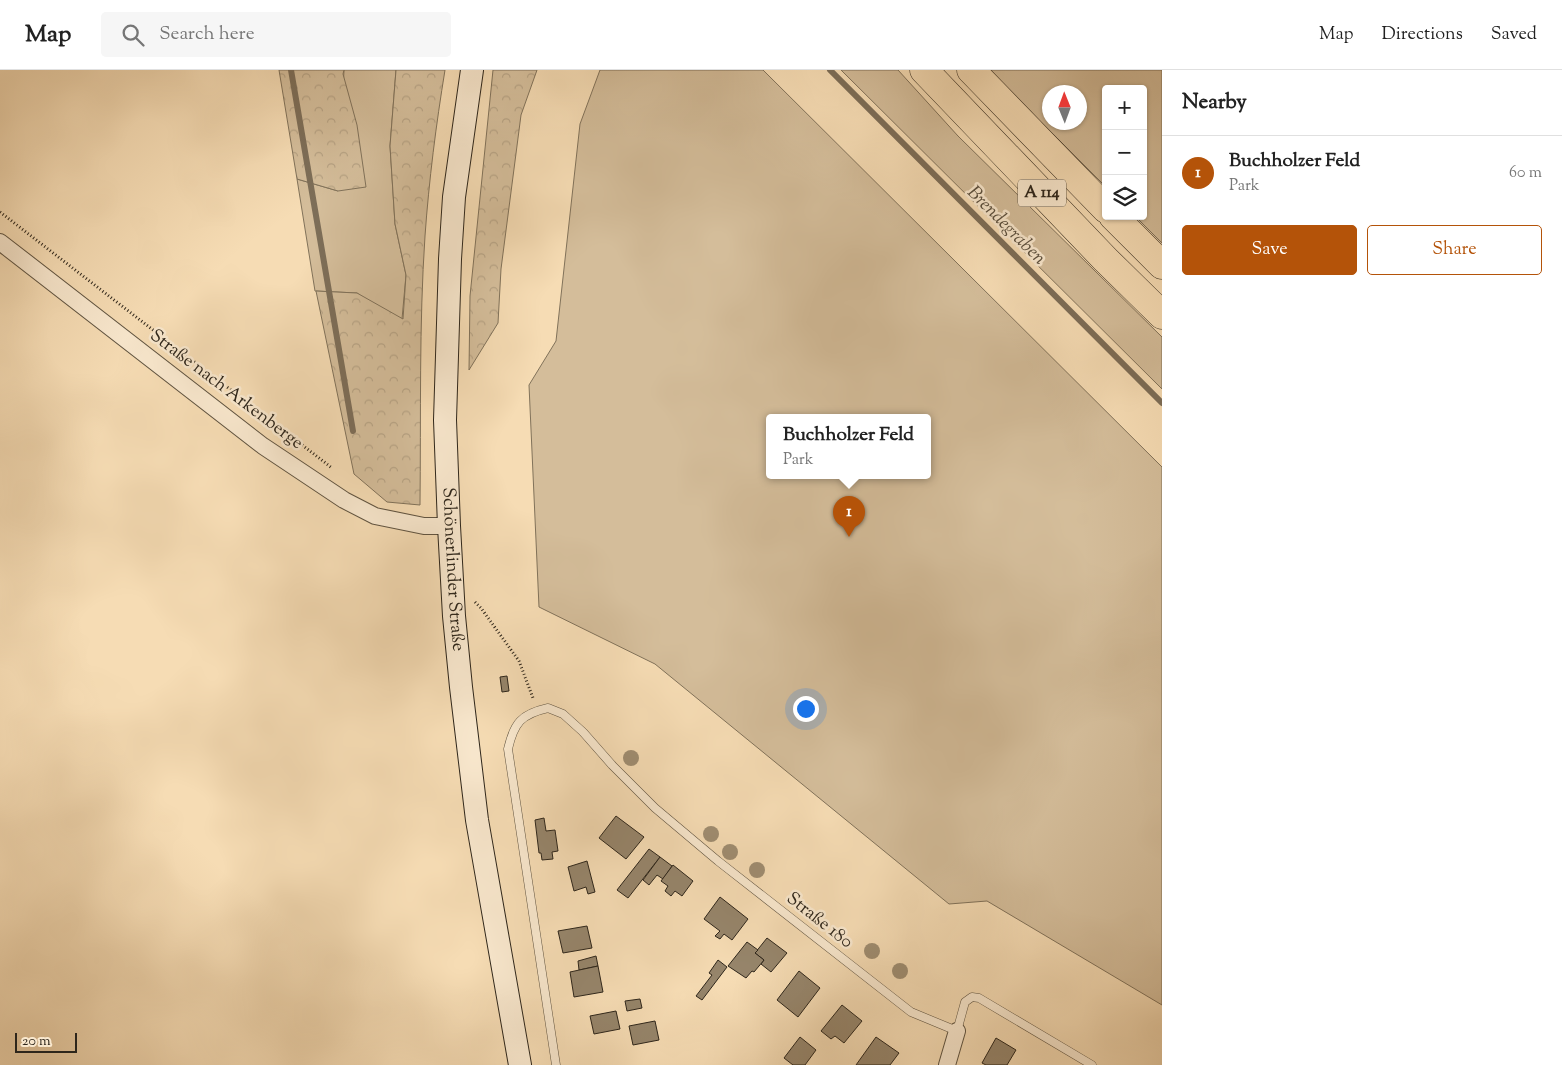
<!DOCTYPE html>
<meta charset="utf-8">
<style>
:root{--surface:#fff;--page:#f6f6f6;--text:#222;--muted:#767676;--line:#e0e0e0;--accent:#b45309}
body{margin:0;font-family:"Sorts Mill Goudy",serif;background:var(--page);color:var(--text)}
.controls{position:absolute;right:15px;top:15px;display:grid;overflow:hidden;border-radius:5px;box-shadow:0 1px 4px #0004}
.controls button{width:45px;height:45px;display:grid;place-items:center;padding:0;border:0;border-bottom:1px solid var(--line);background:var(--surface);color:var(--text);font:25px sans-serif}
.compass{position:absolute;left:1042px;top:15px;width:45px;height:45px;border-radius:50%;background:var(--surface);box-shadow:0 1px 4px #0004;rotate:359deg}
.scale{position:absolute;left:15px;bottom:12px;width:62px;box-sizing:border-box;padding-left:5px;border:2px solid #2e261b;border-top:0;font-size:14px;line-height:18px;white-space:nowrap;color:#2e261b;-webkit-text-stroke:4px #f9e8ce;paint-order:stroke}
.you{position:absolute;left:805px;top:638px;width:18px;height:18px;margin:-12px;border:4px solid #fff;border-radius:50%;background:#1a73e8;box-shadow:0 0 0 8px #1a73e833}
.badge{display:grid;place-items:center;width:32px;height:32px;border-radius:50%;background:var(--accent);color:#fff;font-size:16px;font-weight:700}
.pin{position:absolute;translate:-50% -41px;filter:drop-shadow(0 1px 2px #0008)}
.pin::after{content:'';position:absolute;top:26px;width:18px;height:15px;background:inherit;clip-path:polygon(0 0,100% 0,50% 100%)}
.popup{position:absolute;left:766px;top:344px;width:165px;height:65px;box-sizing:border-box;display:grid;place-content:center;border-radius:5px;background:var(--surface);filter:drop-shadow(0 1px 4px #0005);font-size:16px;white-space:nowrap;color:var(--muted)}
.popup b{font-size:19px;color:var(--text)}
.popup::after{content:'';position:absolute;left:50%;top:100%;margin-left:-10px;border:10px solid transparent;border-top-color:var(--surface)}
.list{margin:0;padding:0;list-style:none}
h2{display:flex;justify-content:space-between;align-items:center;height:65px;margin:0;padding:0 20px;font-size:21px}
h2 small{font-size:16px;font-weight:400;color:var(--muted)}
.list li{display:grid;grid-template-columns:32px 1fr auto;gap:15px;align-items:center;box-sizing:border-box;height:75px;padding:0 20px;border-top:1px solid var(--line)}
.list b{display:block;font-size:19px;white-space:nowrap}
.list p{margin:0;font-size:16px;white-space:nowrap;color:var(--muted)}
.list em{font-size:16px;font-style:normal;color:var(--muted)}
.actions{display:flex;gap:10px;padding:15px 20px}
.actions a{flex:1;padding:11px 0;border:1px solid var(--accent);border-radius:5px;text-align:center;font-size:18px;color:var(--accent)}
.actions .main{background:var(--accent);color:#fff}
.icon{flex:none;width:28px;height:28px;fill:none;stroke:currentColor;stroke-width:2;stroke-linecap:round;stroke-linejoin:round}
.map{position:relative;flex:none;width:1162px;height:995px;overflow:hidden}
header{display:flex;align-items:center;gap:30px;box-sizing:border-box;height:70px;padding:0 25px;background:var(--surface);border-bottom:1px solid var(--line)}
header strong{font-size:24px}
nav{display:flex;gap:28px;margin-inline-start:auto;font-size:18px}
.search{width:350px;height:45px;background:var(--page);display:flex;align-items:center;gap:12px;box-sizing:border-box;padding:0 18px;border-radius:5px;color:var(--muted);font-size:19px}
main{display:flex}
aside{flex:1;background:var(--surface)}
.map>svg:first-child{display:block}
.green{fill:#d4bd9a;stroke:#81725a;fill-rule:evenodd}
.forest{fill:url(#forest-crowns);stroke:#81725a}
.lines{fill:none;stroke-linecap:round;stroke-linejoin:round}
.stream{stroke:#7d6e58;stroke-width:6}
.building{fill:#96856b;stroke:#2e261b}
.lane-casing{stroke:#605441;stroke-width:9}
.street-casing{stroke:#605441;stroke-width:18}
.secondary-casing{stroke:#2e261b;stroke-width:24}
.highway-casing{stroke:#2e261b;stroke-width:29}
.path{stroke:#2e261b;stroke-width:3;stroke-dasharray:1 2.5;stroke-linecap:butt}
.lane{stroke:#f9e8ce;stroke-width:8}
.street{stroke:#f9e8ce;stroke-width:16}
.secondary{stroke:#f9e8ce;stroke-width:22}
.highway{stroke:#f6dcb4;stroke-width:28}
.tree{fill:#9f8d71}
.labels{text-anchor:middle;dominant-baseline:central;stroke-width:5;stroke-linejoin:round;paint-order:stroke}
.shield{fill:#f9e8ce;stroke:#6b6051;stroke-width:1}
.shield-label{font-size:16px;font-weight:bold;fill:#2e261b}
.street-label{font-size:18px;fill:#2e261b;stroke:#f9e8ce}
.water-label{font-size:19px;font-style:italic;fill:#5c503e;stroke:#f9e8ce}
</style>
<header>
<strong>Map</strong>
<div class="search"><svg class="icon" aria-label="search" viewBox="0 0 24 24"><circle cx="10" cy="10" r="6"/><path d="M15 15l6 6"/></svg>Search here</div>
<nav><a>Map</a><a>Directions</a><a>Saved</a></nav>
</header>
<main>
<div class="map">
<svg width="1162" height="995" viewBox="0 0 1162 995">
<defs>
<pattern id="forest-crowns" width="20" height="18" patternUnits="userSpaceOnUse" patternTransform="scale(1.25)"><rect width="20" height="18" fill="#d4bd9a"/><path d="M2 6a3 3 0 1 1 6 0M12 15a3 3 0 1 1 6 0" fill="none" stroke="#b6a284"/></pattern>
</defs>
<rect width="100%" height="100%" fill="#f6dcb4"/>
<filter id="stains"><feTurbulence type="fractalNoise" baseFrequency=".004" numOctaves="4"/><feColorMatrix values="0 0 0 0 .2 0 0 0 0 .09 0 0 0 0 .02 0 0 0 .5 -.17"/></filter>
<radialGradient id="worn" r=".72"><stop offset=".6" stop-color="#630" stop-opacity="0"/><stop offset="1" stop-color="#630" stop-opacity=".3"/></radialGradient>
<!-- green -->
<g class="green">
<polygon points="344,0 396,0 390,76 395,154 406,205 402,249 388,245 357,223 315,221 297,109 338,121"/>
<path d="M600,0h163l399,397v538l-175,-104 -38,3 -294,-240 -116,-57 -10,-222 27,-44 24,-217zM928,348v58h-158v-58z"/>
<polygon points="841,0 898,0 958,66 1162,267 1162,319"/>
<path d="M989,0h173v173l-27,-27h8v-127h-37v98zM1050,22h30v30h-30z"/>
</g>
<!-- forest -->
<g class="forest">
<polygon points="279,0 344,0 343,4 357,55 366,117 338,121 297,109"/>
<path d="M396,0h49c-9,55 -16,110 -20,166 -6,89 -4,179 -5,269l-33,-3 -33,-28 -38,-183 41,2 46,26 3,-44 -11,-51 -5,-78z"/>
<polygon points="493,0 537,0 521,45 501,199 498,253 469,300 470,226"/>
</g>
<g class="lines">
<!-- stream -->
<g class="stream">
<polyline points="291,0 353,361"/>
<polyline points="830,0 1162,333"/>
</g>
</g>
<!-- building -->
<g class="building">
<polygon points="507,606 509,621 502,622 500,607"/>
<polygon points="616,746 644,767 626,789 599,768"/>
<polygon points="544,748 546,761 555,760 558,781 552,782 553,789 542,790 541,783 539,783 535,750"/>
<polygon points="649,779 660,787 628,828 617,820"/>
<polygon points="660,787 672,796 663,809 657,805 649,815 643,810"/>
<polygon points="587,791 595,822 588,824 586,817 574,821 568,797"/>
<polygon points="673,795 693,811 682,826 675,821 671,826 665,821 668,816 661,811"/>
<polygon points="720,827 748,849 732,870 724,864 720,869 715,866 720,861 704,849"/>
<polygon points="587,856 592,878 563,883 558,861"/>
<polygon points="767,868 787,883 771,902 761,894 764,890 755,883"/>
<polygon points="747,872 758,880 755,883 764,890 754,902 752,901 746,908 728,896"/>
<polygon points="596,886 598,896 579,900 578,891"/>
<polygon points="718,890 727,897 702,930 696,926 712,905 709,903"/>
<polygon points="598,896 603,922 574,927 570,902"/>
<polygon points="799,901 820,918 798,947 777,930"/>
<polygon points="640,929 642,938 627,941 625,931"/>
<polygon points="842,935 862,951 844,973 835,966 831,969 821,961"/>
<polygon points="616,941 620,959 594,964 590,946"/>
<polygon points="655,951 659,970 633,975 629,956"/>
<polygon points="800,967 816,980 805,995 793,995 784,988"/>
<polygon points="876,967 899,983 890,995 856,995"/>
<polygon points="996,968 1016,980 1007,995 986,995 982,993"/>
</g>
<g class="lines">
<defs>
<path id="lane" d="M556,995l-48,-316c6,-26 13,-35 40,-41l15,6 20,18 29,33 43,43 63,53 193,151 46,19 8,-29 7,-5 7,1 113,67"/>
<g id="street">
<polyline points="0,172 263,376 344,430 375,446 424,456 449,456"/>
<polyline points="947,995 957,961"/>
</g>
<g id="secondary">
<path id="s1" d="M472,0l-18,127 -4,62 -5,161 4,106 5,90 7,71 16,133 43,245"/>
</g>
<g id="highway">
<polyline points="924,0 1105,189 1162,245"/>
<polyline points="971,0 1106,139"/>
<polyline points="1113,146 1162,195"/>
</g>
</defs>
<!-- lane casing -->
<use href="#lane" class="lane-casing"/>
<!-- street casing -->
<use href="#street" class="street-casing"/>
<!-- secondary casing -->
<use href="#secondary" class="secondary-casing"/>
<!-- highway casing -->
<use href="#highway" class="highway-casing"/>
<!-- path -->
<g class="path">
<polyline points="0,142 332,398"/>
<polyline points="475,532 481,538 519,591 533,628"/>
</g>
<!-- lane -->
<use href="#lane" class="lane"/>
<!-- street -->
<use href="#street" class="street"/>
<!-- secondary -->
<use href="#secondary" class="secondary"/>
<!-- highway -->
<use href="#highway" class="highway"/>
</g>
<!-- trees -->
<g class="tree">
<circle cx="631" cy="688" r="8"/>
<circle cx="711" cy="764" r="8"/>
<circle cx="730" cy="782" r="8"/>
<circle cx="757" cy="800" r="8"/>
<circle cx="872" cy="881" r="8"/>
<circle cx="900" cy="901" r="8"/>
</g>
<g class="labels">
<!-- shield labels -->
<rect class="shield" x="1018" y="109.5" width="48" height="27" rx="4"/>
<g class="shield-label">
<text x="1042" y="123">A 114</text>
</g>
<!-- street labels -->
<g class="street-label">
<text transform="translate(226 320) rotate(37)">Straße nach Arkenberge</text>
<text stroke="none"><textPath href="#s1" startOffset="501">Schönerlinder Straße</textPath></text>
<text transform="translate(819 851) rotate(38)">Straße 180</text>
</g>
<!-- water labels -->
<g class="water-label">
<text transform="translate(1006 156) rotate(45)">Brendegraben</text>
</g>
</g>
<rect width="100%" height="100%" filter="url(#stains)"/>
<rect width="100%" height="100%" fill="url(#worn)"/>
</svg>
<div class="controls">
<button>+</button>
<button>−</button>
<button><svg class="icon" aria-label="layers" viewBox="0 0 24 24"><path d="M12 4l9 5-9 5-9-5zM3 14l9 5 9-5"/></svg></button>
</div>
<svg class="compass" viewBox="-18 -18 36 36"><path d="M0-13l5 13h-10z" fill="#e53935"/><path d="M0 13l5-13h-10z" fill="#767676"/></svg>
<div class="scale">20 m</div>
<div class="you"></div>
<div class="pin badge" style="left:849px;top:467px">1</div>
<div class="popup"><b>Buchholzer Feld</b>Park</div>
</div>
<aside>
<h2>Nearby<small></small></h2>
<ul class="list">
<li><span class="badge">1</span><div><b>Buchholzer Feld</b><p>Park</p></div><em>60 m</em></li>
</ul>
<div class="actions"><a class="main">Save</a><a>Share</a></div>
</aside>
</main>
